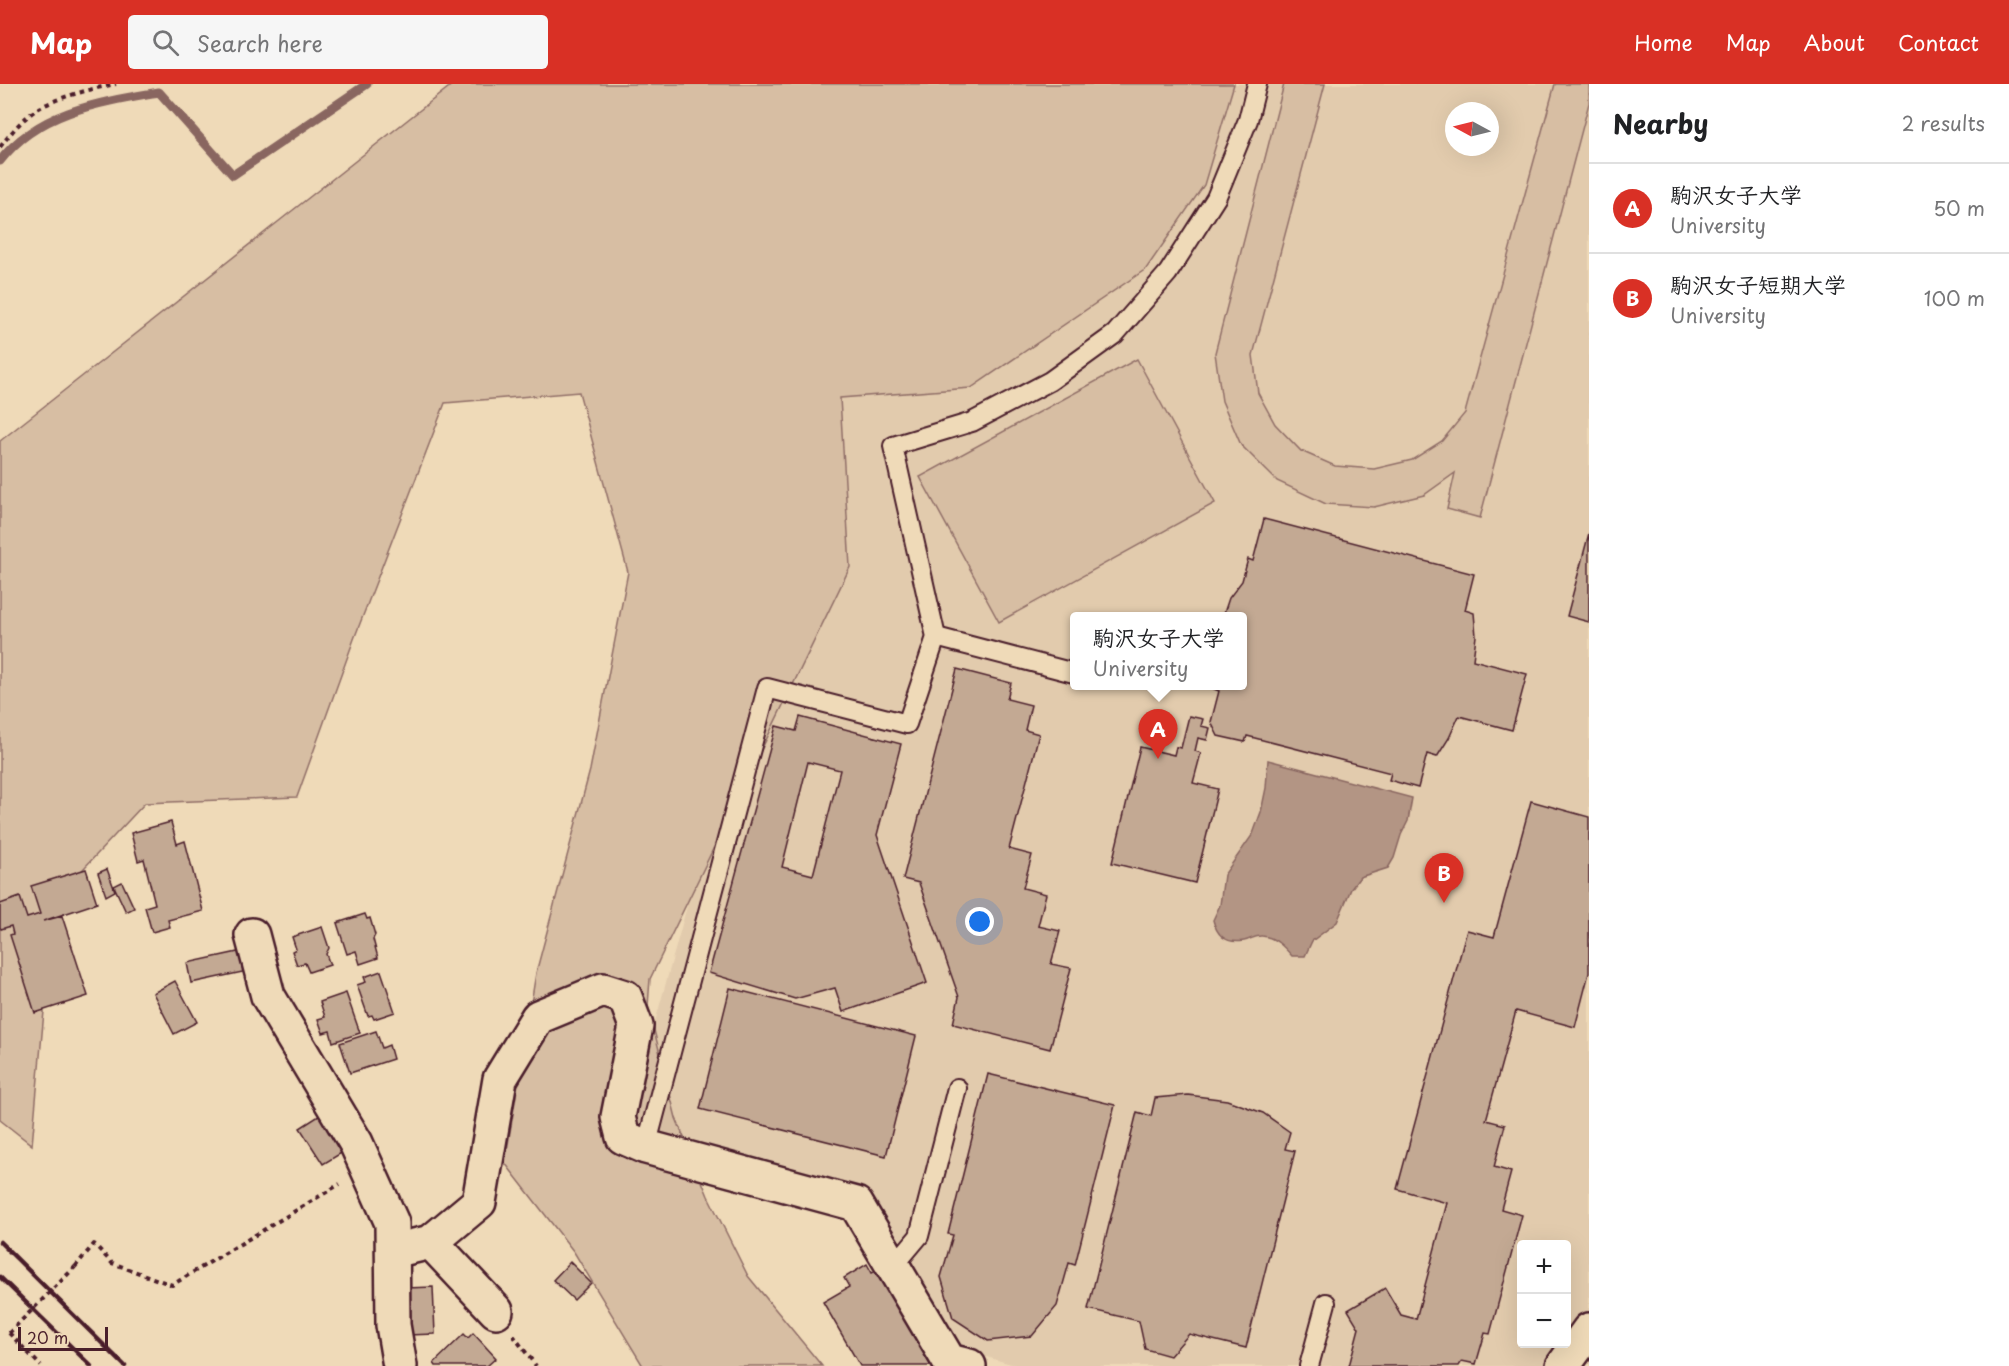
<!DOCTYPE html>
<meta charset="utf-8">
<style>
:root{--surface:#fff;--page:#f6f6f6;--text:#202124;--muted:#757577;--line:#e0e0e0;--accent:#d93025}
body{margin:0;font-family:"Playpen Sans","Klee One",sans-serif;background:var(--page);color:var(--text)}
.controls{position:absolute;right:18px;bottom:18px;display:grid;overflow:hidden;border-radius:6px;box-shadow:0 6px 24px #0002}
.controls button{width:54px;height:54px;display:grid;place-items:center;padding:0;border:0;border-bottom:2px solid var(--line);background:var(--surface);color:var(--text);font:30px sans-serif}
.compass{position:absolute;left:1445px;top:18px;width:54px;height:54px;border-radius:50%;background:var(--surface);box-shadow:0 6px 24px #0002;rotate:277deg}
.scale{position:absolute;left:18px;bottom:15px;width:90px;box-sizing:border-box;padding-left:6px;border:3px solid #4a1f2b;border-top:0;font-size:16px;line-height:21px;white-space:nowrap;color:#4a1f2b;-webkit-text-stroke:4px #efdab8;paint-order:stroke}
.you{position:absolute;left:980px;top:838px;width:21px;height:21px;margin:-15px;border:4px solid #fff;border-radius:50%;background:#1a73e8;box-shadow:0 0 0 9px #1a73e833}
.badge{display:grid;place-items:center;width:39px;height:39px;border-radius:50%;background:var(--accent);color:#fff;font-size:20px;font-weight:700}
.pin{position:absolute;translate:-50% -50px;filter:drop-shadow(0 2px 3px #0008)}
.pin::after{content:'';position:absolute;top:32px;width:21px;height:18px;background:inherit;clip-path:polygon(0 0,100% 0,50% 100%)}
.popup{position:absolute;left:1070px;top:528px;width:177px;height:78px;box-sizing:border-box;display:grid;place-content:center;border-radius:6px;background:var(--surface);filter:drop-shadow(0 2px 4px #0005);font-size:20px;white-space:nowrap;color:var(--muted)}
.popup b{font-size:22px;color:var(--text)}
.popup::after{content:'';position:absolute;left:50%;top:100%;margin-left:-12px;border:12px solid transparent;border-top-color:var(--surface)}
.list{margin:0;padding:0;list-style:none}
h2{display:flex;justify-content:space-between;align-items:center;height:78px;margin:0;padding:0 24px;font-size:26px}
h2 small{font-size:20px;font-weight:400;color:var(--muted)}
.list li{display:grid;grid-template-columns:39px 1fr auto;gap:18px;align-items:center;box-sizing:border-box;height:90px;padding:0 24px;border-top:2px solid var(--line)}
.list b{display:block;font-size:22px;white-space:nowrap}
.list p{margin:0;font-size:20px;white-space:nowrap;color:var(--muted)}
.list em{font-size:20px;font-style:normal;color:var(--muted)}
.icon{flex:none;width:33px;height:33px;fill:none;stroke:currentColor;stroke-width:2;stroke-linecap:round;stroke-linejoin:round}
.map{position:relative;flex:none;width:1589px;height:1282px;overflow:hidden}
header{display:flex;align-items:center;gap:36px;box-sizing:border-box;height:84px;padding:0 30px;background:var(--accent);color:#fff}
header strong{font-size:28px}
nav{display:flex;gap:33px;margin-inline-start:auto;font-size:21px}
.search{width:420px;height:54px;background:var(--page);display:flex;align-items:center;gap:15px;box-sizing:border-box;padding:0 21px;border-radius:6px;color:var(--muted);font-size:22px}
main{display:flex}
aside{flex:1;background:var(--surface)}
.map>svg:first-child{display:block}
.built{fill:#e2cbad;fill-rule:evenodd}
.green{fill:#d7bea3;stroke:#906e67;stroke-width:1.5}
.water{fill:#b39584;stroke:#896660;stroke-width:1.5}
.lines{fill:none;stroke-linecap:round;stroke-linejoin:round}
.stream{stroke:#896660;stroke-width:9}
.building{fill:#c3a993;stroke:#4a1f2b;stroke-width:1.5;fill-rule:evenodd}
.lane-casing{stroke:#4a1f2b;stroke-width:22}
.street-casing{stroke:#4a1f2b;stroke-width:38}
.path{stroke:#4a1f2b;stroke-width:4;stroke-dasharray:4.5 4.5;stroke-linecap:butt}
.lane{stroke:#efdab8;stroke-width:18}
.street{stroke:#efdab8;stroke-width:33}
.rail{stroke:#4a1f2b;stroke-width:4.5}
.path-bridge{stroke:#4a1f2b;stroke-width:4;stroke-dasharray:4.5 4.5;stroke-linecap:butt}
</style>
<header>
<strong>Map</strong>
<div class="search"><svg class="icon" aria-label="search" viewBox="0 0 24 24"><circle cx="10" cy="10" r="6"/><path d="M15 15l6 6"/></svg>Search here</div>
<nav><a>Home</a><a>Map</a><a>About</a><a>Contact</a></nav>
</header>
<main>
<div class="map">
<svg width="1589" height="1282" viewBox="0 0 1589 1282">
<rect width="100%" height="100%" fill="#efdab8"/>
<filter id="ink" filterUnits="userSpaceOnUse"><feTurbulence type="fractalNoise" baseFrequency=".0167" numOctaves="2"/><feDisplacementMap in="SourceGraphic" scale="12" xChannelSelector="R" yChannelSelector="G"/><feConvolveMatrix kernelMatrix="1 2 1 2 8 2 1 2 1" color-interpolation-filters="sRGB"/></filter>
<g filter="url(#ink)">
<!-- built -->
<path class="built" d="M1194,0h395v1228l-22,31 -1,-99h-44v100h44l-16,22h-532l-56,-16 -96,-157 -229,-59 -8,-17 197,-716zM1454,27h36v36h-36zM1074,532h168v70h-168z"/>
<!-- green -->
<g class="green">
<polygon points="453,0 1234,0 1204,101 1146,185 971,304 840,314 850,483 650,895 648,922 676,1034 708,1112 748,1192 822,1282 643,1282 574,1168 505,1079 536,889 590,686 628,488 579,308 445,319 354,555 297,713 145,719 54,816 32,1061 0,1036 0,357"/>
<polygon points="1284,0 1325,0 1253,271 1258,309 1275,340 1301,367 1335,382 1374,385 1412,376 1442,357 1465,329 1555,0 1589,0 1589,19 1480,434 1447,425 1455,389 1424,411 1374,423 1326,420 1277,397 1241,361 1222,317 1215,269"/>
<polygon points="1137,275 1215,419 999,538 920,393"/>
</g>
<!-- water -->
<path class="water" d="M1268,676l144,38 -4,23 -7,14 -7,23 -6,10 -28,9 -9,12 -14,33 -25,19 -7,15h-13c-8,-9 -17,-19 -30,-20 -7,-1 -12,4 -18,5 -18,3 -27,-5 -31,-21l7,-15 4,-30 29,-41 8,-22 5,-24z"/>
<g class="lines">
<!-- stream -->
<path class="stream" d="M0,77c38,-50 101,-59 159,-69l74,83 134,-91"/>
</g>
<!-- building -->
<g class="building">
<polygon points="1264,435 1474,490 1465,526 1474,529 1476,552 1473,576 1527,590 1512,646 1459,632 1449,654 1437,673 1427,670 1418,704 1389,696 1391,689 1247,652 1245,658 1218,652 1211,638 1219,607 1214,605 1215,602 1242,602 1242,532 1223,532 1229,514 1242,497 1248,475 1253,477"/>
<polygon points="1589,449 1589,538 1567,532"/>
<polygon points="957,585 1011,599 1007,615 1031,621 1025,646 1039,650 1009,765 1032,771 1023,804 1046,810 1038,842 1060,847 1051,880 1071,884 1050,965 953,940 959,913 919,799 903,795"/>
<polygon points="1189,632 1203,635 1201,642 1210,644 1207,656 1198,654 1195,667 1201,669 1193,699 1218,705 1195,799 1112,779 1140,663 1174,671 1176,663 1181,664"/>
<path d="M800,633l101,27 -24,91 50,148 -84,29 -8,-24 -40,11 -86,-26 67,-247 20,5zM808,678l32,8 -27,105 -31,-8z"/>
<polygon points="1531,717 1589,733 1589,889 1575,943 1516,927 1486,1036 1505,1041 1494,1083 1511,1088 1501,1125 1522,1131 1490,1250 1485,1249 1476,1280 1462,1277 1459,1282 1349,1282 1359,1244 1348,1226 1385,1204 1401,1231 1416,1235 1447,1119 1397,1105 1467,846 1494,853"/>
<polygon points="171,738 177,760 185,757 203,827 168,836 170,843 152,848 145,823 155,820 144,775 138,777 131,749"/>
<polygon points="86,785 97,819 43,837 62,832 88,912 35,929 10,851 13,850 11,842 1,845 0,843 0,820 20,813 27,834 40,830 31,802"/>
<polygon points="107,785 115,807 106,812 98,789"/>
<polygon points="122,798 134,824 126,828 114,802"/>
<polygon points="365,830 367,835 370,834 375,851 373,855 378,874 360,880 356,867 347,870 337,839"/>
<polygon points="322,843 329,864 326,870 330,881 309,888 305,879 297,881 292,867 296,865 292,853"/>
<polygon points="247,866 252,886 191,899 187,879"/>
<polygon points="381,887 395,928 374,935 372,931 368,932 357,901 366,898 364,893"/>
<polygon points="175,897 197,938 174,950 153,909"/>
<polygon points="730,904 916,952 886,1072 700,1025"/>
<polygon points="346,909 360,949 333,958 330,947 323,949 318,935 325,933 320,918"/>
<polygon points="376,947 382,964 389,961 393,975 350,989 340,959"/>
<polygon points="988,990 1115,1021 1075,1181 1069,1179 1057,1222 1032,1252 988,1257 953,1234 941,1193 953,1151 948,1150"/>
<polygon points="1188,1011 1227,1016 1263,1029 1290,1048 1285,1065 1295,1067 1246,1264 1189,1250 1170,1272 1145,1265 1139,1237 1088,1225 1137,1028 1151,1032 1155,1014"/>
<polygon points="325,1028 348,1065 323,1080 300,1044"/>
<polygon points="570,1178 591,1199 574,1216 553,1196"/>
<polygon points="867,1180 872,1189 876,1187 931,1282 860,1282 823,1218 849,1203 844,1194"/>
<polygon points="433,1203 435,1250 407,1251 406,1204"/>
<polygon points="473,1249 496,1274 487,1282 436,1282 434,1279 464,1250 468,1254"/>
</g>
<g class="lines">
<defs>
<g id="lane">
<polyline points="936,553 1074,589"/>
<polyline points="646,1063 767,604 907,640 936,553 893,362 972,338 1050,297 1115,250 1168,189 1216,114 1248,36 1257,0"/>
<polyline points="893,1183 919,1152 957,1004"/>
<polyline points="1309,1282 1326,1219"/>
</g>
<g id="street">
<polyline points="252,851 268,912 356,1059 392,1139 393,1241 400,1282"/>
<polyline points="431,1158 496,1227"/>
<polyline points="393,1167 431,1158 479,1118 500,995 538,933 603,906 625,913 636,942 618,1033 623,1053 646,1063 856,1120 949,1277 969,1282"/>
<polyline points="1563,1282 1589,1246"/>
</g>
</defs>
<!-- lane casing -->
<use href="#lane" class="lane-casing"/>
<!-- street casing -->
<use href="#street" class="street-casing"/>
<!-- path -->
<g class="path">
<path d="M0,63c11,-14 21,-27 36,-37 18,-12 58,-22 80,-26"/>
<polyline points="75,1183 94,1160 112,1179 172,1201 340,1100"/>
<polyline points="9,1249 41,1282"/>
<polyline points="513,1251 536,1282"/>
</g>
<!-- lane -->
<use href="#lane" class="lane"/>
<!-- street -->
<use href="#street" class="street"/>
<!-- rail -->
<g class="rail">
<polyline points="0,1158 125,1282"/>
<polyline points="0,1193 91,1282"/>
</g>
<!-- path-bridge -->
<polyline class="path-bridge" points="9,1249 75,1183"/>
</g>
</g>
</svg>
<div class="controls">
<button>+</button>
<button>−</button>
</div>
<svg class="compass" viewBox="-18 -18 36 36"><path d="M0-13l5 13h-10z" fill="#e53935"/><path d="M0 13l5-13h-10z" fill="#757577"/></svg>
<div class="scale">20 m</div>
<div class="you"></div>
<div class="pin badge" style="left:1158px;top:675px">A</div>
<div class="popup"><b>駒沢女子大学</b>University</div>
<div class="pin badge" style="left:1444px;top:819px">B</div>
</div>
<aside>
<h2>Nearby<small>2 results</small></h2>
<ul class="list">
<li><span class="badge">A</span><div><b>駒沢女子大学</b><p>University</p></div><em>50 m</em></li>
<li><span class="badge">B</span><div><b>駒沢女子短期大学</b><p>University</p></div><em>100 m</em></li>
</ul>
</aside>
</main>
